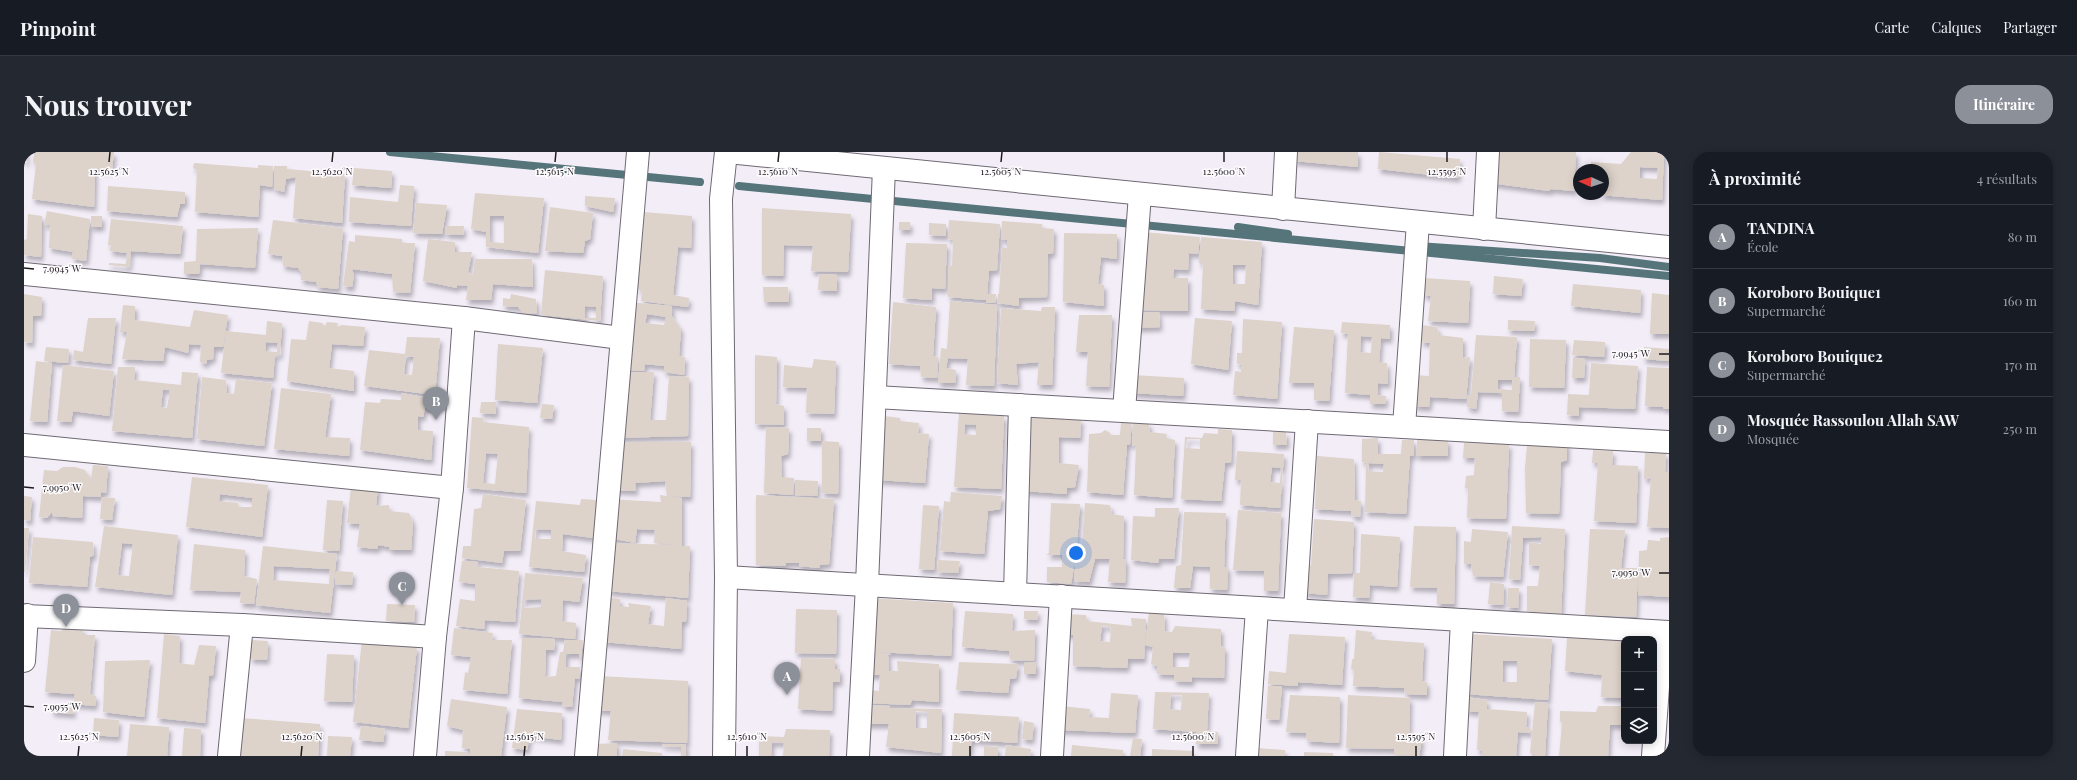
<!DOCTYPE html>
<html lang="fr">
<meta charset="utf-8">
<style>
:root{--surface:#171b24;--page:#242831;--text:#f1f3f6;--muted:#9ea1a6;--line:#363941;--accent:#8c9099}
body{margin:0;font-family:"Playfair Display",serif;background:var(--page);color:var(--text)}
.controls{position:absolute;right:12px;bottom:12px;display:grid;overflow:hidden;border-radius:8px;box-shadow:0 2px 10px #0003}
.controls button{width:36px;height:36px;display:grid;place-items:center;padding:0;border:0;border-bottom:1px solid var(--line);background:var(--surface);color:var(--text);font:20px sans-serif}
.compass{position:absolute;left:1549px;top:12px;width:36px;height:36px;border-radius:50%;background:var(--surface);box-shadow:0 2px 10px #0003;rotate:273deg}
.you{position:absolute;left:1052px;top:401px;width:14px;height:14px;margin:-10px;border:3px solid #fff;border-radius:50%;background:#1a73e8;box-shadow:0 0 0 6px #1a73e833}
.badge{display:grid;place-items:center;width:26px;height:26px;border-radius:50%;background:var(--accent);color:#fff;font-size:13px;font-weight:700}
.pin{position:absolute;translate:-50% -33px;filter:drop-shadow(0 1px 2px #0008)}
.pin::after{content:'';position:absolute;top:21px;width:14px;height:12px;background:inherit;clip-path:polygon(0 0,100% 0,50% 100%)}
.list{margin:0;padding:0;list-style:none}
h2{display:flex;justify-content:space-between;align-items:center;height:52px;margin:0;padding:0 16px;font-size:17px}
h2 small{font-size:13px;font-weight:400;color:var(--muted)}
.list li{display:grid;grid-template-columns:26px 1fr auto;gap:12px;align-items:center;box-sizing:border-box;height:64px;padding:0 16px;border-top:1px solid var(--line)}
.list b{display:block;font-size:15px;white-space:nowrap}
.list p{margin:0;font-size:13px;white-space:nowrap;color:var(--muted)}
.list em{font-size:13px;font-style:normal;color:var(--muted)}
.icon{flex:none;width:22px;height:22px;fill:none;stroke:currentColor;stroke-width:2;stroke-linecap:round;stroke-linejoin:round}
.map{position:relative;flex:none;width:1645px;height:604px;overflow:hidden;border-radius:16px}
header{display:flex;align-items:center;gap:24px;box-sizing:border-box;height:56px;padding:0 20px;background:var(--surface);border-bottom:1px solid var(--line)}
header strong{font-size:19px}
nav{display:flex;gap:22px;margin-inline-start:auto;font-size:14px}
.intro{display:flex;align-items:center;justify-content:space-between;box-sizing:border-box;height:96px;padding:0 24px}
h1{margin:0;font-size:28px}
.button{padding:10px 18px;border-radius:16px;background:var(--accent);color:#fff;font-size:14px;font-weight:700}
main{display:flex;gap:24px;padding:0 24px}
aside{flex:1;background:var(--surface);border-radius:16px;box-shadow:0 2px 10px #0003}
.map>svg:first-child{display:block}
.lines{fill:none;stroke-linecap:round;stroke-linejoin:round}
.stream{stroke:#56757b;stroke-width:8}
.building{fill:#ddd3ca;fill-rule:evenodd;filter:url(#shadow)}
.minor-casing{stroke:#6f6973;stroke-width:24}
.minor{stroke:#fff;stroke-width:22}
.ticks{fill:none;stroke:#1e1b1f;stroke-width:1.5}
.ticks-label{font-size:10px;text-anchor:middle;fill:#1e1b1f;stroke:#fefcfe;stroke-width:3;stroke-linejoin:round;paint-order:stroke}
</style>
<header>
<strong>Pinpoint</strong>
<nav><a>Carte</a><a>Calques</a><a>Partager</a></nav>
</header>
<div class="intro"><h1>Nous trouver</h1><a class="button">Itinéraire</a></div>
<main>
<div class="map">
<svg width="1645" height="604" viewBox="0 0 1645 604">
<defs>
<filter id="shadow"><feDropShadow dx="2.5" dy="4.5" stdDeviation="2" flood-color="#0004"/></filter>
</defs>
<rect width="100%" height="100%" fill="#f3edf8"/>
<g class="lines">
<!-- stream -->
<g class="stream">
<polyline points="366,0 676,30"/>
<polyline points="715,34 1645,124"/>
<polyline points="1214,75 1264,82"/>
<polyline points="1393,94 1576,106 1645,115"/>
</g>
</g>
<!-- building -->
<g class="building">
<polygon points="0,0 3,0 2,11 0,11"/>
<polygon points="10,0 90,0 88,18 71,17 70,55 8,47 12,13 9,10"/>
<polygon points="1270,0 1334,0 1334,15 1270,9"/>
<polygon points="1355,0 1436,7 1434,26 1354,17"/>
<polygon points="1468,0 1552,0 1550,39 1527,37 1525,39 1466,31"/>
<path d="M1607,0h33l-2,48 -63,-5 4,-1v-24h-12v-8l30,2zM1616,15l18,1 -1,11 -17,-1z"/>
<polygon points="170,11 234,16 234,13 249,14 248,35 236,33 234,65 171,60 173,18 169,16"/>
<polygon points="250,14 263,14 263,17 321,22 318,71 269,66 272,25 262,27 260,40 250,37"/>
<polygon points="330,16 368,19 367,36 328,33"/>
<polygon points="376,33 390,34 387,74 325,70 326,45 374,50"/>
<polygon points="84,34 161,40 161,52 156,52 153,65 83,59"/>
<path d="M451,41l69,5 -6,55 -52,-6v-15l-15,-3zM466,64h14v27l-14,-1z"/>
<polygon points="561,44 591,46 589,60 561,54"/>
<polygon points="392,51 423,53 418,82 389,81"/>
<polygon points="526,55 569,61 566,87 561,89 559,101 521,99"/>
<polygon points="738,56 827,62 824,120 787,119 789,94 760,93 759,124 738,123"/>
<polygon points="23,59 66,67 62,109 48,107 49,100 25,96 26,73 20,73"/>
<polygon points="620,60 668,64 667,96 654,95 649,143 665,146 664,155 617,149 618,139 614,137"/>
<polygon points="4,62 18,64 17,105 0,103 0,88 3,87"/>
<rect x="67" y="64" width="11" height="11"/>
<polygon points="87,67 159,74 156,102 107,99 105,115 85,113 85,111 102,112 103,101 86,99 87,93 84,93"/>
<polygon points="249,68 319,76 314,137 294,135 292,130 277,128 277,120 274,116 259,114 258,104 244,102"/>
<polygon points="925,68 976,72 973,118 965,119 963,142 972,142 971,151 962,151 962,148 924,145 924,114 928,114 929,88 924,87"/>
<polygon points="978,69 1018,72 1018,76 1030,77 1029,101 1024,102 1023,145 995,146 995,154 973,151 974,142 975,142 978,95 983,96 983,88 977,87"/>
<rect x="875" y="70" width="11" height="8"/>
<polygon points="905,71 922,72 922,84 905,83"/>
<polygon points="421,74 440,74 439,83 421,82"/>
<polygon points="234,76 231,116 176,112 175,122 160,122 160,110 172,109 173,77"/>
<polygon points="1119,80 1176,85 1174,102 1165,101 1164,118 1150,117 1149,126 1164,126 1164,159 1113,158"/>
<polygon points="1040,81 1093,82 1093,107 1077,105 1074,132 1080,133 1080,154 1039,150"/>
<polygon points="331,83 378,87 378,91 391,91 386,141 369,140 368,122 328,117 330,123 328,135 319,134 325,89 331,90"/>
<path d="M1177,85l61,5 -4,63 -23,-4 -1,10 -33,-2 2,-46h-4zM1209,113h13l-1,19h-12z"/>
<polygon points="404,87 431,90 431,100 448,100 444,120 449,123 451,107 508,107 509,135 469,132 467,148 442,148 444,134 433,133 433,136 399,129"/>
<polygon points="882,91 923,92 921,137 908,136 908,148 879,146"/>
<path d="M521,118l58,6 -3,45 -59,-6zM561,154l11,1v11h-11z"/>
<polygon points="795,122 813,123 813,139 794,138"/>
<polygon points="1470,124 1499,127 1497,144 1469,142"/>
<polygon points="1400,126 1446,129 1444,171 1404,169 1407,144 1399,143"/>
<polygon points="1549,132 1617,138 1616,161 1547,154"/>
<polygon points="739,135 764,135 765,150 740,150"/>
<polygon points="1628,141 1645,143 1645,182 1626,182"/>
<polygon points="0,142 18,145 17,164 9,164 8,191 0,190"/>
<polygon points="487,142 512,147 513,161 500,162 494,155 479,154 479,146 486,147"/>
<polygon points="926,149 973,153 970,234 942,233 944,207 924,206 922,216 932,218 931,231 914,231 917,196 923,197"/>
<path d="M603,150l45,4v10l9,13 -2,27 6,1 -1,18 -20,-3v-6l-19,-2 -1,7 -23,-1zM623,162l19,3 -2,8 -19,-2z"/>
<polygon points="869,150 912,155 909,204 914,205 913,226 897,225 896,214 865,212"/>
<polygon points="99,153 111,154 111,168 166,175 170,158 204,163 199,195 190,195 189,207 183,208 182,212 176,210 177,193 165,192 164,201 141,195 139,209 98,207 103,180 96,180"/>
<polygon points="1018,155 1031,155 1028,233 1013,233 1015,210 992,212 994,233 973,231 977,156 1017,159"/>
<polygon points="1135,160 1136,175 1113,176 1113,161"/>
<polygon points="1055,163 1088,163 1085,235 1062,234 1064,200 1052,200"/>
<polygon points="64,166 92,166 87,212 49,208 50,198 59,200"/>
<polygon points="1171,166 1208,169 1204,218 1167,212"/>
<polygon points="1219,167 1258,170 1253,247 1209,243 1211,219 1217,220 1218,213 1213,212 1213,201 1218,201"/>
<polygon points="1484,168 1511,169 1510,179 1484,178"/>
<path d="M243,169l15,2 -2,32h-5l-2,23 -52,-5 5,-42 40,4zM242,190l12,1 -1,9 -12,-1z"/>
<polygon points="285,169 298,171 301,174 303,170 314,171 313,175 318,173 341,175 339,194 308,192 305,216 330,219 330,239 263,229 267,187 282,188"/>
<path d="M1318,170l48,3v14l-9,-1 -2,24 8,1 1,21 -10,-1v12l8,1 -1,8h-15v-9l-25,-2 3,-59 -7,-1zM1337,184l11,1 -1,16 -11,-1z"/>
<polygon points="1398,173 1413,175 1415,183 1439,186 1439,206 1446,205 1442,247 1406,245 1405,255 1390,254 1392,223 1405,224 1406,191 1397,190"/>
<polygon points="1270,175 1310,178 1305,249 1290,248 1290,231 1265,231"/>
<path d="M1452,183l41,2 -3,40h6l-2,35 -16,-1v-18l-24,-1 -2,17 -9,-2 1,-12h3zM1474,228h14v10l-14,-1z"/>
<path d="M383,185l33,1 -5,57 -71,-9 5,-36 36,4zM382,204l8,1 -2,18 -8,-1z"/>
<polygon points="1506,187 1542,188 1540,236 1505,235"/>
<polygon points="1550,188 1581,190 1580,205 1548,203"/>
<polygon points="474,192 519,196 513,251 471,248"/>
<polygon points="22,195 45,197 44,211 20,209"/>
<polygon points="1620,195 1645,197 1645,209 1619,207"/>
<polygon points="731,203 753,205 752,252 760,254 760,273 731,272"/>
<polygon points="1549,206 1561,207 1560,226 1548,226"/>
<polygon points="790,207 812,209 810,262 782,261 783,236 759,235 760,213 788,216"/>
<polygon points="12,209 28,211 23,270 6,269"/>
<polygon points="1567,211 1614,214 1611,257 1555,255 1555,264 1543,263 1544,242 1565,243"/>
<polygon points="39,213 90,219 85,264 49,259 47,270 33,269"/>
<path d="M94,215h17l-1,13 47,5 1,-13 16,1 -6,65 -80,-7zM139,237l7,1 -3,18 -6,-1z"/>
<polygon points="1623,215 1645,216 1645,257 1640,257 1639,255 1621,254"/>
<polygon points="598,220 630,220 626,268 642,268 645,224 665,225 664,284 590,286"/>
<polygon points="1109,223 1160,226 1159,244 1108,241"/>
<polygon points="178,225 202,228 203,241 210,242 212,227 248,231 240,294 173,287"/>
<polygon points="257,236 307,242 301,285 326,286 325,304 250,297"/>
<polygon points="377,241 411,247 413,256 401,256 399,265 394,264 394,278 409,279 407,308 336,298 341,250 356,251 357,247 377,248"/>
<polygon points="457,250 472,250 472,262 456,261"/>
<polygon points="518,252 530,253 528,267 516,266"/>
<path d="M935,261l45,3 -3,73 -47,-2zM941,272l11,1v10l-12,-1z"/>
<polygon points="1003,263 1057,267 1056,286 1035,285 1035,311 1055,313 1051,335 1043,336 1043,342 999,339"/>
<polygon points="860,264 876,266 876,269 895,271 894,281 905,282 901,331 853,328"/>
<path d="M448,265l12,1 -1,4 46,5 -3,66 -59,-5zM462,301l12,1 -3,30 -12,-1z"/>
<polygon points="1109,269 1125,271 1126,280 1143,282 1142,286 1151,288 1148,346 1110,343 1112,294 1108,293"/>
<polygon points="1097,270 1108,270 1106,292 1103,293 1099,343 1063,340 1065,282 1077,281 1081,278 1085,280 1087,283 1096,283"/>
<polygon points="742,275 765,276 764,302 757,304 758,325 770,326 769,343 740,341"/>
<rect x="783" y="276" width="14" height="13"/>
<path d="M1194,277l14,1 -1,32 -6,1 -4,38 -40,-2 4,-62 17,1 2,-5 14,1zM1163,287h13v10l-14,-1z"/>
<polygon points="1249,280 1262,280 1263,293 1249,293"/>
<path d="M1354,286v16h23l1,-14h12v15l-4,1 -4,58 -41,-2 1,-49 -4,-1v-23zM1345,311l15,1 -1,8 -15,-1z"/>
<polygon points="1393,288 1424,288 1424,304 1392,304"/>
<polygon points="798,289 815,290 814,342 798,341"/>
<polygon points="591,290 667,290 666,345 643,344 641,329 611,331 612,339 590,338"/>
<polygon points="1543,290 1543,308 1537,310 1535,362 1502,361 1501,316 1503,293"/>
<polygon points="1440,291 1485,292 1482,367 1443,366 1444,336 1441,336 1442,324 1450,323 1451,306 1439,306"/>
<polygon points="1569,298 1589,299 1588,313 1614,314 1612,371 1570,369 1574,311 1568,311"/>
<path d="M1213,299l47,3 -4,54 -40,-3 1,-25h-6zM1248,315l9,1 -1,15 -10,-1z"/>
<polygon points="1621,301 1642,301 1641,320 1645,320 1645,376 1623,375 1627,326 1620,327"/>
<polygon points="1293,304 1330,307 1331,348 1337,349 1336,365 1328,364 1327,359 1291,357"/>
<polygon points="69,313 84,314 82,341 77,340 77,345 59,344 58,366 29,364 28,360 23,366 15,365 20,318 33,319 39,315 51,315 61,318 67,327"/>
<path d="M168,325l76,8 -6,52 -76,-10zM196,342l32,4v9h-13l-1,-4 -19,-2z"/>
<polygon points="771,328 794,329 793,344 771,343"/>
<polygon points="327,335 354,335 352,354 365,353 365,359 385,361 389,370 387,398 365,398 366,395 354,393 353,397 333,395 336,372 323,371"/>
<polygon points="927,340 978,344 976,357 964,359 960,402 916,399 920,349 926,350"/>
<polygon points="459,342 502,348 496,399 480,399 478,411 438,406 439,394 447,394 450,357 457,356"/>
<polygon points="636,343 658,346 658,394 666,394 664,446 583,439 588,391 653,393 630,391 631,378 613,377 611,391 586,386 586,347 637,350"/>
<polygon points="732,343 810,347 805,412 796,413 795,416 775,414 775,411 762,411 761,414 732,413"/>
<polygon points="0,344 8,345 6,369 0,368"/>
<polygon points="78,345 91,346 88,368 76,367"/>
<path d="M557,347l16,1 -4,38 -30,-4 -1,17 24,4 -2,17 -55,-5 7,-66 44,4zM512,377l15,1v9h-16z"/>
<polygon points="303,348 319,349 315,399 299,398"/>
<polygon points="1027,351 1056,352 1052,404 1047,432 1023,430 1023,415 1038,415 1038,403 1022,403 1025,401"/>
<polygon points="1061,351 1086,353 1088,362 1100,364 1099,407 1102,408 1101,431 1084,430 1086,407 1071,407 1065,430 1050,429 1052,405 1057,405"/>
<polygon points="899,353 915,354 910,418 895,417"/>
<polygon points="1131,356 1155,356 1150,407 1135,407 1134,411 1107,408 1109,364 1131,365"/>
<polygon points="1214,358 1257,361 1254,439 1240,439 1240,419 1209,418"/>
<polygon points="1160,360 1202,361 1200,415 1204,415 1203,438 1186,437 1186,415 1169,414 1166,436 1150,436 1152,414 1157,413"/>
<polygon points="1290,367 1330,370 1328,421 1304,422 1303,443 1280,441 1284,414 1287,413"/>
<path d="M80,374l74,9 -6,60 -77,-8zM98,391l11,1 -4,32 -11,-1z"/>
<polygon points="1390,374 1432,375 1430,452 1413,452 1413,436 1386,435"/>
<polygon points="1488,374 1541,377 1537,463 1503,459 1503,434 1514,434 1516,414 1505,413 1505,390 1517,392 1518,385 1499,386 1496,428 1485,427"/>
<polygon points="0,376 5,376 1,420 0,420"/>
<polygon points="1448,377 1484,380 1479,425 1449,424 1447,412 1440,412 1440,389 1447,390"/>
<polygon points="1566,377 1601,378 1597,416 1614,416 1612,465 1561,463"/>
<polygon points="1337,382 1376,385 1373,435 1346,433 1345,446 1329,445 1330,421 1336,421"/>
<polygon points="9,385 69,390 70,403 66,405 63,435 5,431"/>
<polygon points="1645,385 1645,445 1614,443 1615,399 1623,398 1624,388 1636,389 1636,386"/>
<polygon points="170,392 221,398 220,424 233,427 230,452 216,451 217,440 166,438"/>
<path d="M239,394l74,8 -7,59 -74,-8zM250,414l56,3 -1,15 -56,-4z"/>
<polygon points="914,408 936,409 934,421 913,420"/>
<polygon points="438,409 454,410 454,415 495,419 491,470 461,468 460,477 432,474 436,447 451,449 451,432 435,430"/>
<polygon points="312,419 329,420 328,433 311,432"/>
<path d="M501,421l58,5 -4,24 -16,-2 -1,21 14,2 -1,16 -56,-5zM517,447v8l-17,1v-8z"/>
<polygon points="1466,430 1480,432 1479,453 1464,452"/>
<polygon points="1484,436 1495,436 1494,456 1483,455"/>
<polygon points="583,445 596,447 596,454 605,455 604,451 627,454 624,472 640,474 642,446 663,449 662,469 658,470 657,497 579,490"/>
<polygon points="845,446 929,451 927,504 853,500 867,502 864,503 865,519 874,519 873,509 915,512 915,550 888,548 886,553 843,551 844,538 855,539 856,523 844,523"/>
<polygon points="363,452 391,453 390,470 362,469"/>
<polygon points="772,457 813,458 812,502 771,501"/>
<polygon points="941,459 989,462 988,479 1011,478 1010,509 986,508 985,499 938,495"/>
<polygon points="1000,459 1014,459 1013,468 1000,467"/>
<path d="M1125,460l15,2 1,17 7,1 3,-6 46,3v17l4,2 -1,30 -32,-1v5l-18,-1v-6l-17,-1v-8l-6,-2 2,-17 -8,-2zM1149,501h17l-1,14h-16z"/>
<path d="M1042,462l20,1 1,6 45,5 -1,-8 15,1 -2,40h-16l-1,9 -54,-2v-31l-8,-2zM1078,474l9,1 -1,15 -10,-1z"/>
<polygon points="42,475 59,477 59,483 71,483 66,542 72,544 71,554 49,552 51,542 21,540 27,478 37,479"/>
<polygon points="430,476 469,481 468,488 488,488 483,542 439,538 441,520 444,521 447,505 427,503"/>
<polygon points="1332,478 1348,480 1347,487 1400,491 1398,529 1403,530 1403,543 1381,542 1380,536 1329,534 1330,518 1327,517 1328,507 1330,507"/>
<polygon points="140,482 156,484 155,511 170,513 175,493 192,494 189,523 185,524 181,571 133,566"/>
<polygon points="1265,482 1321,485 1318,533 1274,530 1274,534 1244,532 1245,519 1262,521"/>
<path d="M1445,482l83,5 -4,61 -83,-6zM1479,509h14v21h-14z"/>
<polygon points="498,486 531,487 530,498 522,498 521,525 532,524 536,500 539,500 541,488 559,488 556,514 555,502 542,502 542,515 556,515 555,527 551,526 548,555 538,554 539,550 495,546"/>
<polygon points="1543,486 1600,488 1600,546 1577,545 1578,523 1541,519"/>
<polygon points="227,488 244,489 243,508 226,507"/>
<polygon points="338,488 393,495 384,576 329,570"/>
<polygon points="303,502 330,503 328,550 300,549"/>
<polygon points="777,506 811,507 811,517 816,517 816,530 809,530 808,559 774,557"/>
<polygon points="126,508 120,565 79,560 81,509"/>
<polygon points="935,510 994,512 992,526 986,527 984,541 932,538"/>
<polygon points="1012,510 1012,522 1000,522 1000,511"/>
<polygon points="576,524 664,529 663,591 584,588 587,559 572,558"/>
<polygon points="1244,534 1258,534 1255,568 1242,567"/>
<path d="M1131,540l54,1 -2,37 11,2v12h-22v-12l-43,-3zM1147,543h11l-1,15 -11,-1z"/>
<polygon points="1087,541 1114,543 1111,581 1035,578 1037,554 1066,557 1065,565 1085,566"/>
<polygon points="1266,543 1316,545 1315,591 1283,589 1282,581 1262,580"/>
<polygon points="1324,543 1386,546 1385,585 1398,586 1395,604 1370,603 1370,597 1322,596"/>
<polygon points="1442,545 1463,548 1463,557 1503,560 1502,576 1506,575 1507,581 1494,580 1492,604 1458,604 1458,599 1453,598 1455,560 1442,559"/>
<polygon points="427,547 483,555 477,604 446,604 446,597 438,596 439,578 423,574"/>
<polygon points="1511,550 1524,551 1521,604 1510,604 1510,601 1506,601"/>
<polygon points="28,553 50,556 49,562 27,560"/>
<path d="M841,553l25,1v2l52,1 -1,44 -55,-6 3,-23h-24zM892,559l11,1v16h-11z"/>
<polygon points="1574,554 1600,554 1600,573 1586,573 1584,604 1535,604 1538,571 1536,569 1536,559 1572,560"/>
<polygon points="493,557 538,561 537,588 506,584 503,598 488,596"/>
<polygon points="930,561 995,565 993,591 948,588 945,604 928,604"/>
<polygon points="70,566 95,568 94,585 69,583"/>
<polygon points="217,566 296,572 294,604 214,604"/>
<polygon points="1000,569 1010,571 1008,588 998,587"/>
<polygon points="106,572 145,575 143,604 103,604"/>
<polygon points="337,574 361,577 359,590 335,588"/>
<polygon points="160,576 177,577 176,604 158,604"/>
<polygon points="762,577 806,578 805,604 759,604 760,591 748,590 747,604 735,604 735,584 760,585"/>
<polygon points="304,584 328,585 326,604 303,604"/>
<polygon points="1109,586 1118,587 1116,604 1106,604"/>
<polygon points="593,591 593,604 571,604 572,592"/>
<polygon points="638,592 662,592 662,604 657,604 657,595 638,594"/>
<polygon points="982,593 1007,597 1006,604 981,604"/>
<polygon points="1048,593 1099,598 1099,604 1047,604"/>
<polygon points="960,594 974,595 974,604 960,604"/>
<polygon points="1233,596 1261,598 1261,604 1233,604"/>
<polygon points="599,597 638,601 638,604 598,604"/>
<polygon points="1128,597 1169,599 1169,604 1128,604"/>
<polygon points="421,599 444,600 444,604 421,604"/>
<polygon points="1280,600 1309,601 1309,604 1280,604"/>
</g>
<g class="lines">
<defs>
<g id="minor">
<polyline points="704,0 1645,95"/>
<polyline points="1259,57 1262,0"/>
<polyline points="1460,77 1464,0"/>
<polyline points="0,122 440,166 597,186"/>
<polyline points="851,245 1645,290"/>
<polyline points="1100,259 1116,42"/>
<polyline points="1380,275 1394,70"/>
<polyline points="0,293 428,336"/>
<polyline points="702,425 1645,480"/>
<polyline points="991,442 996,253"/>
<polyline points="1271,458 1283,269"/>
<polyline points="0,464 218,473 411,485"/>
<polyline points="0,509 3,463"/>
<polyline points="205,604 218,473"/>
<polyline points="401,604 411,485 428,336 440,166"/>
<polyline points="562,604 614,0"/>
<polyline points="700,604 702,425 697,47 702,0"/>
<polyline points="834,604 843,433 860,16"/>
<polyline points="1028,604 1037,444"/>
<polyline points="1223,604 1233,456"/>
<polyline points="1431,604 1438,468"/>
<polyline points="1629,604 1638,480"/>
</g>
</defs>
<!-- minor casing -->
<use href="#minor" class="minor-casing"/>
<!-- minor -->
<use href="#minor" class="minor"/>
</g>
<!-- ticks -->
<path class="ticks" d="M85,10l1,-10M308,10l1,-10M531,10l1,-10M754,10l1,-10M977,10l1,-10M1200,10v-10M1423,10v-10M0,116l10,1M1635,202h10M0,335l10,1M1635,421h10M0,554l10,1M54,604l1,-10M277,604l1,-10M500,604l1,-10M723,604v-10M946,604v-10M1169,604v-10M1392,604v-10"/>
<g class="ticks-label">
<text x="85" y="23">12.5625°N</text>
<text x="308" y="23">12.5620°N</text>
<text x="531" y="23">12.5615°N</text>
<text x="754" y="23">12.5610°N</text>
<text x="977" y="23">12.5605°N</text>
<text x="1200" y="23">12.5600°N</text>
<text x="1423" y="23">12.5595°N</text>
<text x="38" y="120">7.9945°W</text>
<text x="1607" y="205">7.9945°W</text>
<text x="38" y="339">7.9950°W</text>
<text x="1607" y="424">7.9950°W</text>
<text x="38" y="558">7.9955°W</text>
<text x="55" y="588">12.5625°N</text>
<text x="278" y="588">12.5620°N</text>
<text x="501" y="588">12.5615°N</text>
<text x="723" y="588">12.5610°N</text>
<text x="946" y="588">12.5605°N</text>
<text x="1169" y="588">12.5600°N</text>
<text x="1392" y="588">12.5595°N</text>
</g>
</svg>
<div class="controls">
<button>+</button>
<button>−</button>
<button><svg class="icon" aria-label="layers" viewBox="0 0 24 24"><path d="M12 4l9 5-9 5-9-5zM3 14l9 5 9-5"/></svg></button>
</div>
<svg class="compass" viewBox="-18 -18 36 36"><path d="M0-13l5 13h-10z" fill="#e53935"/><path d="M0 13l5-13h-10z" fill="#9ea1a6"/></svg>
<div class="you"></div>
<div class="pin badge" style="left:763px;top:543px">A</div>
<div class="pin badge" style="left:412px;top:268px">B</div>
<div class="pin badge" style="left:378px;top:453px">C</div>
<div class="pin badge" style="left:42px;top:475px">D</div>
</div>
<aside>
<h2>À proximité<small>4 résultats</small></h2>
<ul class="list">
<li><span class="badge">A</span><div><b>TANDINA</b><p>École</p></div><em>80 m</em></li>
<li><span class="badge">B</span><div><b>Koroboro Bouique1</b><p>Supermarché</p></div><em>160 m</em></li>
<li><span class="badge">C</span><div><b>Koroboro Bouique2</b><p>Supermarché</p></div><em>170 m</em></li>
<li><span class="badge">D</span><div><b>Mosquée Rassoulou Allah SAW</b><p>Mosquée</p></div><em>250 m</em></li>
</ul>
</aside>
</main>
